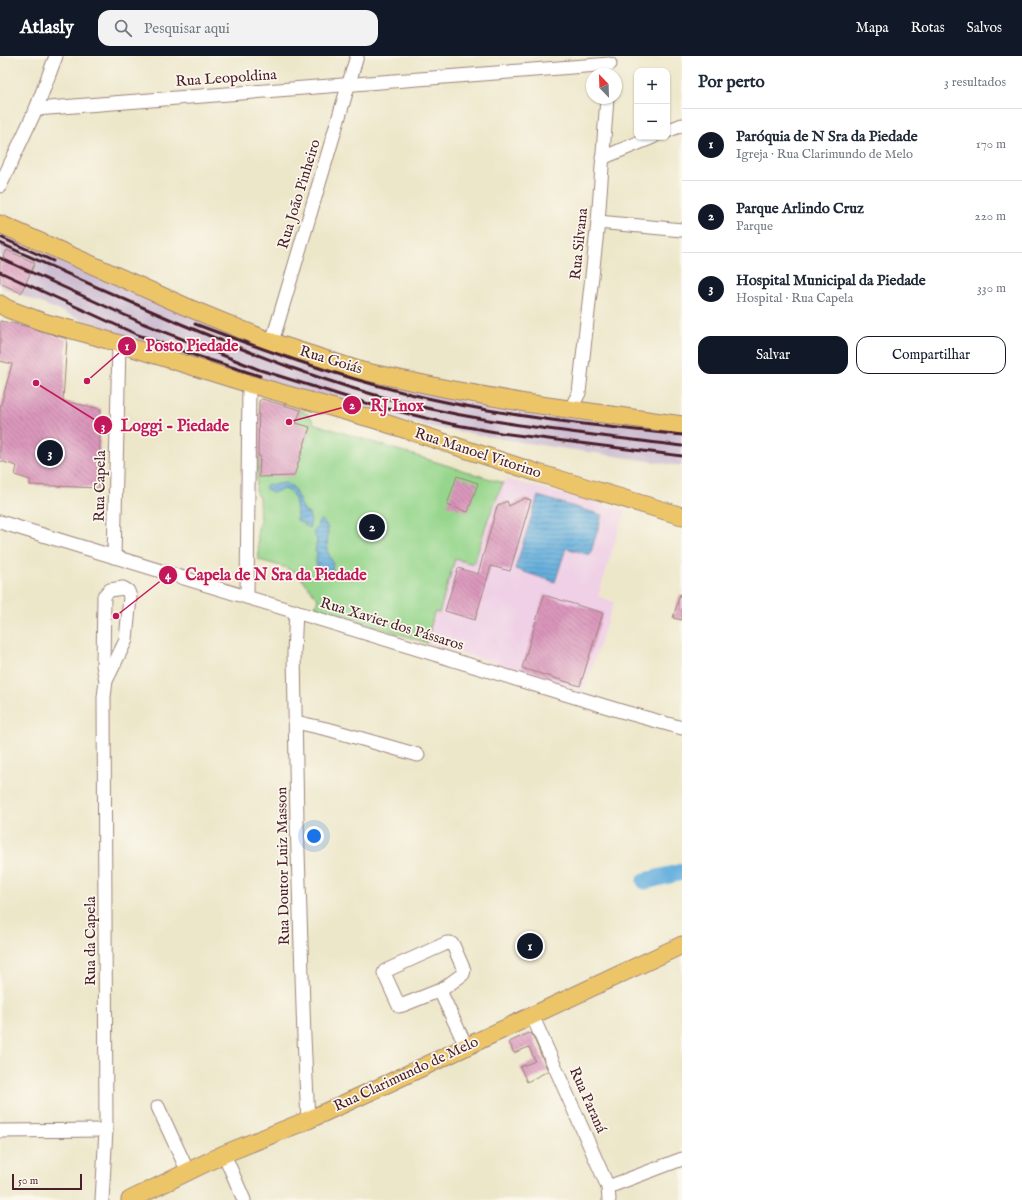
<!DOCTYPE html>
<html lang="pt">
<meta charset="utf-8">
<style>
:root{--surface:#fff;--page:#f2f2f3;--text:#1f2937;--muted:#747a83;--line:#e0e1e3;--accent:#111827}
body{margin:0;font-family:"IM FELL English",serif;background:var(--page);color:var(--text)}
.controls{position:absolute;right:12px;top:12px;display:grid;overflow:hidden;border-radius:8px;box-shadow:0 1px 3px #0004}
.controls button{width:36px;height:36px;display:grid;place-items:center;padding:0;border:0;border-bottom:1px solid var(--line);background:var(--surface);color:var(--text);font:20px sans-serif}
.compass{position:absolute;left:586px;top:12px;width:36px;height:36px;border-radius:50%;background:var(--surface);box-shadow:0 1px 3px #0004;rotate:337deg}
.scale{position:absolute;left:12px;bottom:10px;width:70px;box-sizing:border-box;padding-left:4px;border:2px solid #4a1f2b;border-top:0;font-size:11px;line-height:14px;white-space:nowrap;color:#4a1f2b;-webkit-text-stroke:3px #fbf7ec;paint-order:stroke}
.you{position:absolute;left:314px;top:780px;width:14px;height:14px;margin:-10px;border:3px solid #fff;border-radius:50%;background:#1a73e8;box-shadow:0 0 0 6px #1a73e833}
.badge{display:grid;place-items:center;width:26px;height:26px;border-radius:50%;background:var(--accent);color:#fff;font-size:13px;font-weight:700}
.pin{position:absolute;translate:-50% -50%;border:2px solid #fff;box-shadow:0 1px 4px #0006}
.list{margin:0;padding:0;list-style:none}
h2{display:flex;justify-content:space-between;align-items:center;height:52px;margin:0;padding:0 16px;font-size:17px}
h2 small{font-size:13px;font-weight:400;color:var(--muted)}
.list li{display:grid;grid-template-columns:26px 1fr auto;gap:12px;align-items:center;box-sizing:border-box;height:72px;padding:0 16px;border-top:1px solid var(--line)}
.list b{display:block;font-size:15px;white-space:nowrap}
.list p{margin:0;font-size:13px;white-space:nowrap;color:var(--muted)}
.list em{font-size:13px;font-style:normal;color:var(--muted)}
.actions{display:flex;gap:8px;padding:12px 16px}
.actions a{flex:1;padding:9px 0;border:1px solid var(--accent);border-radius:12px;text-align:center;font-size:14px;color:var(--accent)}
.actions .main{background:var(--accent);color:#fff}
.icon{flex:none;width:22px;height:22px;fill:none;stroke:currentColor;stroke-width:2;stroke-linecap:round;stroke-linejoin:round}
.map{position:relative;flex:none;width:682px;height:1144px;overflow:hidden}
header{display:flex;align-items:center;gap:24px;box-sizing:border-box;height:56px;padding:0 20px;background:var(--accent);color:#fff}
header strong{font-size:19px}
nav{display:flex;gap:22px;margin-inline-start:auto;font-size:14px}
.search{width:280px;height:36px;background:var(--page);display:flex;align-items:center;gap:10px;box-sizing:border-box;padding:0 14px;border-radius:12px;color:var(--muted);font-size:15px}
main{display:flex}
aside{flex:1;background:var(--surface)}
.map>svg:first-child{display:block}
.built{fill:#efd0e6}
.railway{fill:#cdbed2}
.park{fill:#96d68c;stroke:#707a5c}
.water{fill:url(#water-rules);stroke:#586784}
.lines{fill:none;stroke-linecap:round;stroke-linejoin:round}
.river{stroke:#65afdd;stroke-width:17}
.building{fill:url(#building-back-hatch)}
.minor-casing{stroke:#9c837a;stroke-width:15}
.major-casing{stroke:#9c837a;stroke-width:19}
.minor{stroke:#fff;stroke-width:13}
.major{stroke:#edc569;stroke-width:17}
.rail{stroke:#4a1f2b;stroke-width:3}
.labels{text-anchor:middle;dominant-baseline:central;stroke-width:3.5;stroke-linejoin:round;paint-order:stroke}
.street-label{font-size:15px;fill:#4a1f2b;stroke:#fbf7ec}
.leader{fill:none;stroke:#c2185b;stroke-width:1.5}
.callout-dot{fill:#c2185b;stroke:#fbf7ec;stroke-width:1.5}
.mark-label{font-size:12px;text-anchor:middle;font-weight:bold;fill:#fff}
.callout-label{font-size:16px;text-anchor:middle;font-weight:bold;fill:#c2185b;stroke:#fbf7ec;stroke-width:3.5;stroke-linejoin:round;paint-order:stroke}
</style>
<header>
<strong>Atlasly</strong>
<div class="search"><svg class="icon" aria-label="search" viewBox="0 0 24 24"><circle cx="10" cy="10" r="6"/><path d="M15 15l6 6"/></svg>Pesquisar aqui</div>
<nav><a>Mapa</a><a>Rotas</a><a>Salvos</a></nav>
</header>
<main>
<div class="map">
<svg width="682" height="1144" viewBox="0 0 682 1144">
<defs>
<pattern id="water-rules" width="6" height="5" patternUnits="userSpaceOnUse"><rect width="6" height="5" fill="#65afdd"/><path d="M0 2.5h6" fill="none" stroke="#558eb3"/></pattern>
<pattern id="building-back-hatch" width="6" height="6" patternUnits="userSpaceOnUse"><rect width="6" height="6" fill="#da97bc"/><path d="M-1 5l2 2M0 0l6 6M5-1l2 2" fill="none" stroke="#b37b99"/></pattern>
</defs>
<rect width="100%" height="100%" fill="#fbf7ec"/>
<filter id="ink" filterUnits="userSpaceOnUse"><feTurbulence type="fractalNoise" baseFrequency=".025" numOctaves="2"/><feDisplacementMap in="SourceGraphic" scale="8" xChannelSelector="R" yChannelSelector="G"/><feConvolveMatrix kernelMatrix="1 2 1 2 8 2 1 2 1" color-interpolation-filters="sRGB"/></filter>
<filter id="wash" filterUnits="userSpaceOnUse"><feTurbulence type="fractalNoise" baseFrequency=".012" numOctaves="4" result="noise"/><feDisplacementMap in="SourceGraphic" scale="16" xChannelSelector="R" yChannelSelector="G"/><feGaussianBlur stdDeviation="0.9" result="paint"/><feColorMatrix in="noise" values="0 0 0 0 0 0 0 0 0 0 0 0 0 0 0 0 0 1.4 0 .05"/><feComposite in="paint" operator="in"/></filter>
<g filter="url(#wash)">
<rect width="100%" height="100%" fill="#ede7ca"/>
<!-- built -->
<polygon class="built" points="506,423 625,454 598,540 614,546 583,636 511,612 427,587 434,556 439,557 455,503 474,508 488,463 503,427"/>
<!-- railway -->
<polygon class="railway" points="0,178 240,282 358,322 477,348 682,376 682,410 527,387 391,364 146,288 112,276 4,232 0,229"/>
<!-- park -->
<polygon class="park" points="301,354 309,359 315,368 503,427 488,463 474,508 455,503 439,557 434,556 427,587 315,551 318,543 297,517 284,511 259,504 258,484 257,479 259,466 260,466 259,441 257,440 256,436 258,400 284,405"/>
<!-- water -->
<g class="water">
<path d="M285,427l8,4 12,25 4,2 2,7 -2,7 -12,-8c-1,-12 1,-27 -13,-31l-12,4 -7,-5 2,-4 6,1z"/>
<polygon points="538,440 602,459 590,499 566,492 555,526 515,513"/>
<path d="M321,463l7,9 -1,22 6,13 -1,11 -5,4 -4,-1 1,-3c-9,-9 -9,-9 -7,-22l-2,-1 2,-11 -4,-7 4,-6 1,-5z"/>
</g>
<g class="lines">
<!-- river -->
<polyline class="river" points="645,825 682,816"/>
</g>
<g id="blocks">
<!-- building -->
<g class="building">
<polygon points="7,194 35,207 21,237 0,227 0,207"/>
<polygon points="0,265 25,270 67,283 63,345 101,353 99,409 99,432 30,429 30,424 15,419 17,410 0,405 0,352 12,308 0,305"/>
<polygon points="262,343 301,354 296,367 310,371 294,420 259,421 260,400 258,400 258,395 259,345"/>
<polygon points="457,420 478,427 468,456 447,449"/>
<polygon points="525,442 531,444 510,515 491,510 475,564 445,555 458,512 478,518 497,450 507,445 509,450"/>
<polygon points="680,538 682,539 682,564 673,562"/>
<polygon points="544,539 603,557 580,630 522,612"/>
<polygon points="529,977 532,978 548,1015 527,1026 520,1011 535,1005 529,991 514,997 509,986"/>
</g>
</g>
</g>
<g filter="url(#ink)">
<use href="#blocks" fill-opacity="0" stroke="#9c837a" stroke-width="1"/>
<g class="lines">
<defs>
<g id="minor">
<polyline points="36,53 610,8"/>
<polyline points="667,75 682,69"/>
<polyline points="602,102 653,81"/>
<polyline points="0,130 36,53 56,0"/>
<polyline points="598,166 682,174"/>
<polyline points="272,286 357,0"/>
<polyline points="571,352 579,337 598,166 607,42"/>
<polyline points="0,466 621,655 682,672"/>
<polyline points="114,501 119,288"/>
<polyline points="247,541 249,328"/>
<polyline points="296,555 294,597 297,765 304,981 308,1064"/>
<polyline points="296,666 331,674 418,699"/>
<polygon points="447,887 450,887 453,889 464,914 463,918 440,935 438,935 403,949 399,950 384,917 385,915"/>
<polyline points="440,935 466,990"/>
<polyline points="532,959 604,1122 608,1131 609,1144"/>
<polyline points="158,1051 188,1116"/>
<polyline points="0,1075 106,1074"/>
<polyline points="224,1098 244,1144"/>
<polyline points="608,1131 682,1103"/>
<polyline points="102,1144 106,1074 104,641 106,625 126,584 130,541 128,535 123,532 110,534 104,540 103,609 106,625"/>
</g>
<g id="major">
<polyline points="0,168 189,252 272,286 362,315 448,333 526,347 682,369"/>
<polyline points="0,248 8,253 43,266 91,279 249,328 373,363 538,417 682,460"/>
<polyline points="130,1144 224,1098 308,1064 389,1027 682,889"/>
</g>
</defs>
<!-- minor casing -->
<use href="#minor" class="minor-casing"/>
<!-- major casing -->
<use href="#major" class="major-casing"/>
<!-- minor -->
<use href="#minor" class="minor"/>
<!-- major -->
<use href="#major" class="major"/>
<!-- rail -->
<g class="rail">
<polyline points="0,181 53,205"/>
<path d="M0,187c58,27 116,53 174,78 76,32 151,62 231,82 90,22 184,31 277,43"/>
<polyline points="0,202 142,267 260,314 372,349 451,368 501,377 682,400"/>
<polyline points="0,216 138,279 197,300 260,320"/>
<path d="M195,268c69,26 136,50 207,68 91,23 186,33 280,43"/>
</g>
</g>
</g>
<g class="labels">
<!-- street labels -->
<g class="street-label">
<text transform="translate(226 22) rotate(-4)">Rua Leopoldina</text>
<text transform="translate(299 138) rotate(-73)">Rua João Pinheiro</text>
<text transform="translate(579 188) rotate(-84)">Rua Silvana</text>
<text transform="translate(331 304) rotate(17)">Rua Goiás</text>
<text transform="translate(478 397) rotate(18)">Rua Manoel Vitorino</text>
<text transform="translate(100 430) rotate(-89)">Rua Capela</text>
<text transform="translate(392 568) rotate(17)">Rua Xavier dos Pássaros</text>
<text transform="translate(283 810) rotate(-91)">Rua Doutor Luiz Masson</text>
<text transform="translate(90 885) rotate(-90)">Rua da Capela</text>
<text transform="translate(406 1018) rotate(-25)">Rua Clarimundo de Melo</text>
<text transform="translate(588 1044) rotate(66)">Rua Paraná</text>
</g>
</g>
<!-- callouts -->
<path class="leader" d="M87 325L127 290M289 366L352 349M36 327L103 369M116 560L168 519"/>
<g class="callout-dot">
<circle cx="87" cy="325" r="4"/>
<circle cx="289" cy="366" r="4"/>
<circle cx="36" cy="327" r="4"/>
<circle cx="116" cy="560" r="4"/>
<circle cx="127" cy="290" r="10"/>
<circle cx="352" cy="349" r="10"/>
<circle cx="103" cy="369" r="10"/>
<circle cx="168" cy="519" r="10"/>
</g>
<g class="mark-label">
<text x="127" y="294">1</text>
<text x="352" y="353">2</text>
<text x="103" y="374">3</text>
<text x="168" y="523">4</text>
</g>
<g class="callout-label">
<text x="192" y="295">Posto Piedade</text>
<text x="397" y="355">RJ Inox</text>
<text x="175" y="375">Loggi - Piedade</text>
<text x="276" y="524">Capela de N Sra da Piedade</text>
</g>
</svg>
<div class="controls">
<button>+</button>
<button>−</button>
</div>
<svg class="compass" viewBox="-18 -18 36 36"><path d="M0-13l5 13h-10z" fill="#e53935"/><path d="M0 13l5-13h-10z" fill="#747a83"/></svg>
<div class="scale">50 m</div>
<div class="you"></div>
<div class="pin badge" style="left:530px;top:890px">1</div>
<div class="pin badge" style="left:372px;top:471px">2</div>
<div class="pin badge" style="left:50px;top:397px">3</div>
</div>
<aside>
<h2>Por perto<small>3 resultados</small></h2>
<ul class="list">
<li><span class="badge">1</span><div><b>Paróquia de N Sra da Piedade</b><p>Igreja · Rua Clarimundo de Melo</p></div><em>170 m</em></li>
<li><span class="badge">2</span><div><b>Parque Arlindo Cruz</b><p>Parque</p></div><em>220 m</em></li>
<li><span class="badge">3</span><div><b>Hospital Municipal da Piedade</b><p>Hospital · Rua Capela</p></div><em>330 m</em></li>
</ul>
<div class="actions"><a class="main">Salvar</a><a>Compartilhar</a></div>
</aside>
</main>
